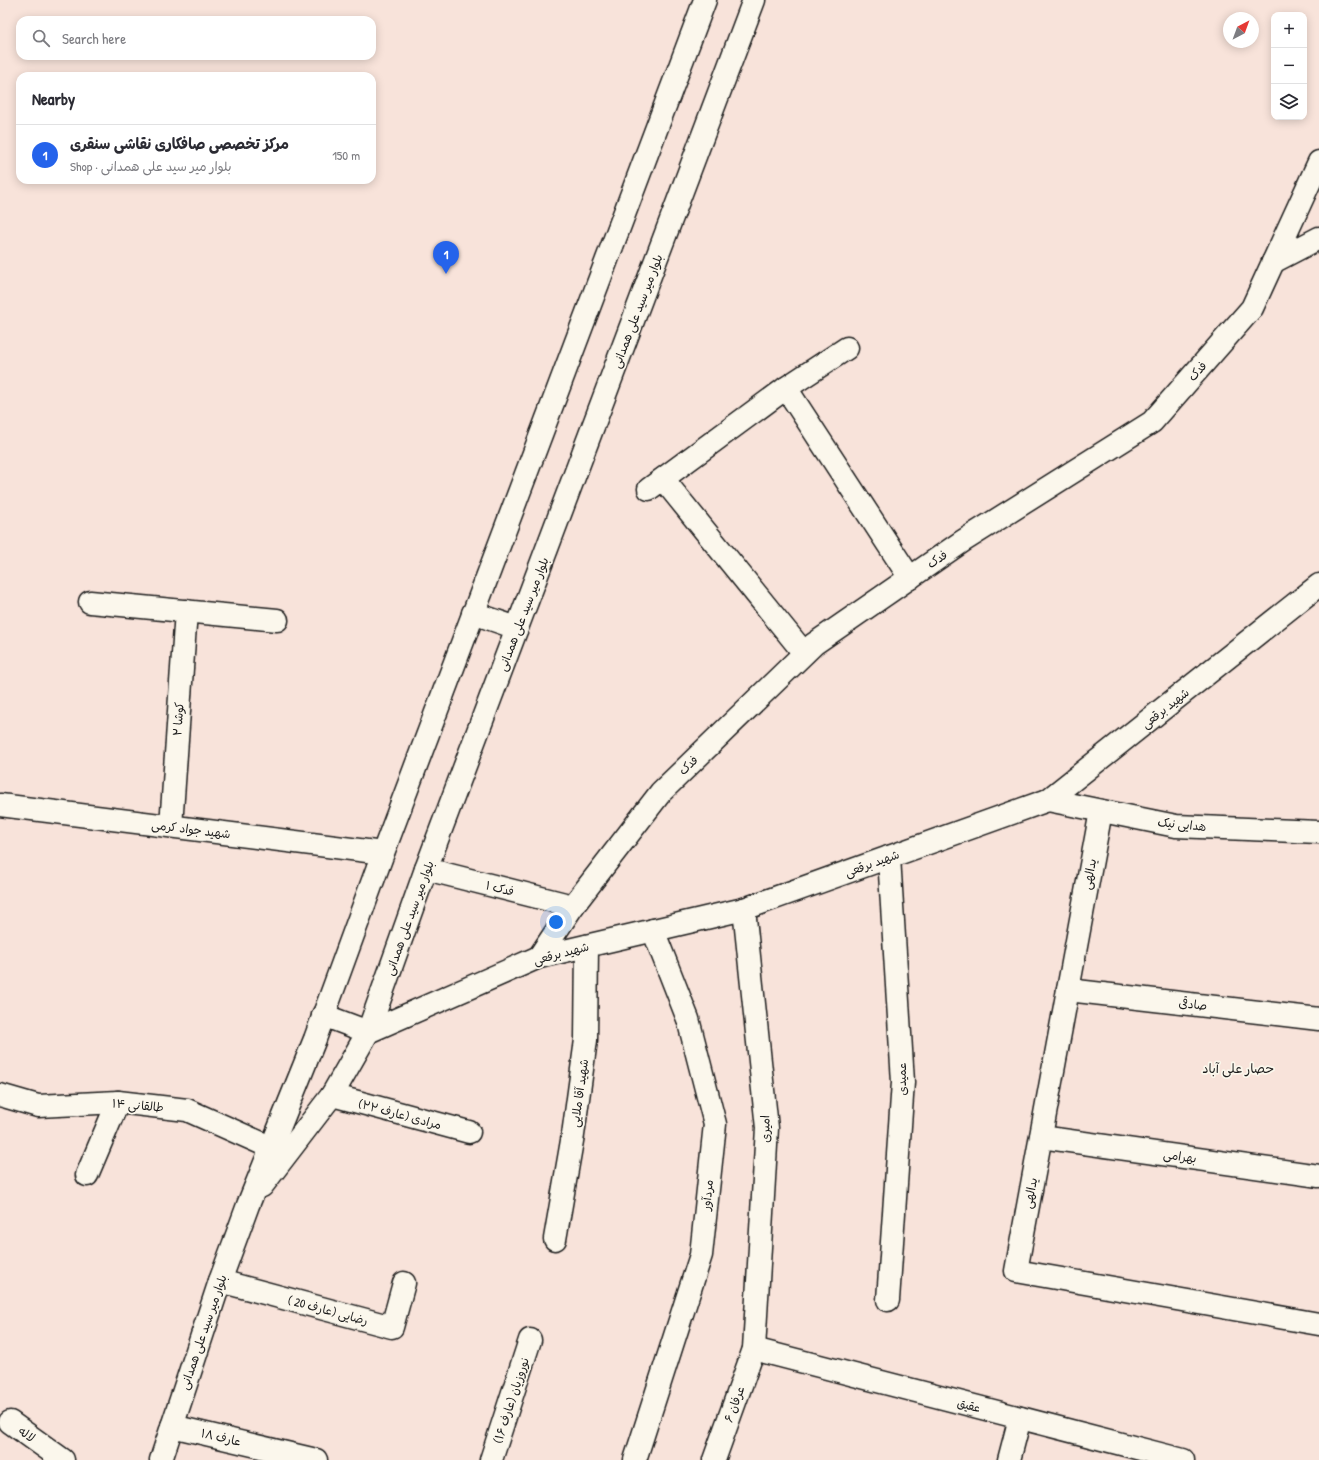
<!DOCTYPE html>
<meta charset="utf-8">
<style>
:root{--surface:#fff;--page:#f7f7f7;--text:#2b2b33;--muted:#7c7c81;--line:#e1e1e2;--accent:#2563eb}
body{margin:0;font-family:"Patrick Hand","Playpen Sans Arabic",sans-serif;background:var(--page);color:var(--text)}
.controls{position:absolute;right:12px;top:12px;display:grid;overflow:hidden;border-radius:8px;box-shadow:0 2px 10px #0003}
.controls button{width:36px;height:36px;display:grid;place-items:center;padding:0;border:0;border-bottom:1px solid var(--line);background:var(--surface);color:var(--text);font:20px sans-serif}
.compass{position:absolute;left:1223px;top:12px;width:36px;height:36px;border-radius:50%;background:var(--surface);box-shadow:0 2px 10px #0003;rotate:41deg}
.you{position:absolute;left:556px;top:922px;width:14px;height:14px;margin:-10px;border:3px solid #fff;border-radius:50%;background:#1a73e8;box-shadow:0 0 0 6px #1a73e833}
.badge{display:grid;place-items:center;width:26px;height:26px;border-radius:50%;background:var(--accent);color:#fff;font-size:13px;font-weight:700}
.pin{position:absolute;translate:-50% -33px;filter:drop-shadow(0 1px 2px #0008)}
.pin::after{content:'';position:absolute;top:21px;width:14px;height:12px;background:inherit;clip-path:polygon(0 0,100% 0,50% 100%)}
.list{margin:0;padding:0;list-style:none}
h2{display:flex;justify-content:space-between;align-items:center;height:52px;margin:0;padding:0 16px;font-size:17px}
h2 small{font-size:13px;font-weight:400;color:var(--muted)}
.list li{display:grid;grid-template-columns:26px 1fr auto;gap:12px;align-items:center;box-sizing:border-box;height:60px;padding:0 16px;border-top:1px solid var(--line)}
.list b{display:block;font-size:15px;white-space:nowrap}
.list p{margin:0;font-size:13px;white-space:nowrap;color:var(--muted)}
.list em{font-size:13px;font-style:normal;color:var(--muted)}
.icon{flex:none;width:22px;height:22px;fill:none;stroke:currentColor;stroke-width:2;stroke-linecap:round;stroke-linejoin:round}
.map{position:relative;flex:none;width:1319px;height:1460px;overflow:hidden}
.search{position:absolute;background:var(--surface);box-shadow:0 2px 10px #0003;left:16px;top:16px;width:360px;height:44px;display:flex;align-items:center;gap:10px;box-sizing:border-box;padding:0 14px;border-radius:12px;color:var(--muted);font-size:15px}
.panel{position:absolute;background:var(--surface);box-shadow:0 2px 10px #0003;left:16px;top:72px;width:360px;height:112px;border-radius:12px}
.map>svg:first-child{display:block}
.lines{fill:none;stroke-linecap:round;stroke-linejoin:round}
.minor-casing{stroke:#1c1c1c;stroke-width:25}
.major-casing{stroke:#1c1c1c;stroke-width:25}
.minor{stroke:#fbf7ec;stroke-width:22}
.major{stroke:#fbf7ec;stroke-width:22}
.labels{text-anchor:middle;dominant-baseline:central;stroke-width:3.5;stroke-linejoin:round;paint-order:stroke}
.street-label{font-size:12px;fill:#1c1c1c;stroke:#fbf7ec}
.neighbourhood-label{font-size:13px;fill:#1c1c1c;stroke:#fbf7ec}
</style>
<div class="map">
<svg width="1319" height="1460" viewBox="0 0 1319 1460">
<rect width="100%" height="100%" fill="#f8e3da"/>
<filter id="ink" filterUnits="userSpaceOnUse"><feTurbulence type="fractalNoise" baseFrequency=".025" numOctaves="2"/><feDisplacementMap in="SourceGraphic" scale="8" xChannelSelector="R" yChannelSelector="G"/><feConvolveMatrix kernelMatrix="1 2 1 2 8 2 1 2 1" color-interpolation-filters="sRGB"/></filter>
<g filter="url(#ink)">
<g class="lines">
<defs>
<g id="minor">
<polyline points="1273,262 1319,238"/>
<polyline points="786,388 910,578"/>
<polyline points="663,479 804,653"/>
<polyline points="649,489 786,388 847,348"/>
<polyline points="90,602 277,620"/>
<polyline points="1048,800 1176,826 1319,832"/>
<polyline points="0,805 383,853"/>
<polyline points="1101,811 1016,1271 1319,1324"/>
<polyline points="171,826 186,611"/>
<polyline points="426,869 573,906"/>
<polyline points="539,957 573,906 661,792 814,644 963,541 1152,422 1252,308 1319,162"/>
<polyline points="1068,990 1319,1019"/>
<polyline points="323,1015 368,1032 539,957 744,909 1048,800 1319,585"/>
<polyline points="0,1095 38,1106 118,1102 187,1110 270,1147"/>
<polyline points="332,1095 469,1132"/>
<polyline points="1041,1137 1319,1176"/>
<polyline points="87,1175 118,1102"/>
<polyline points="555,1239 573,1135 586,1040 587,946"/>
<polyline points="220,1281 392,1327 404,1283"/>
<polyline points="888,1300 903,1082 889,857"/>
<polyline points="754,1349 1183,1460"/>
<polyline points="10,1422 63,1460"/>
<polyline points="172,1426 316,1460"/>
<polyline points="491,1460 530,1340"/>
<polyline points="635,1460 701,1255 715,1124 688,1019 653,930"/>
<polyline points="714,1460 754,1349 767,1128 744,909"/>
<polyline points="1009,1460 1020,1418"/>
</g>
<g id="major">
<polyline points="473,613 517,628"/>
<polyline points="262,1186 332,1095 368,1032 426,869 754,0"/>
<polyline points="161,1460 220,1281 248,1205 315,1039 383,853 705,0"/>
</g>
</defs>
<!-- minor casing -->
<use href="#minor" class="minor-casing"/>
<!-- major casing -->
<use href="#major" class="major-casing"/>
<!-- minor -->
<use href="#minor" class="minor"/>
<!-- major -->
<use href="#major" class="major"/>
</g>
</g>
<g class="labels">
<!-- street labels -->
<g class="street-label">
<text transform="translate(637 311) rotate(-69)">بلوار میر سید علی همدانی</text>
<text transform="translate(1197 371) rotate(-49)">فدک</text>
<text transform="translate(937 559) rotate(-35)">فدک</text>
<text transform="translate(523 614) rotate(-69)">بلوار میر سید علی همدانی</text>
<text transform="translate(1165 708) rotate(-38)">شهید برقعی</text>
<text transform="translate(178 719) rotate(-86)">کوشا ۲</text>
<text transform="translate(688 765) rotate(-44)">فدک</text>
<text transform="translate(1182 824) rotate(6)">هدایی نیک</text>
<text transform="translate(191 829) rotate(7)">شهید جواد کرمی</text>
<text transform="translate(872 863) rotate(-20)">شهید برقعی</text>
<text transform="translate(1089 874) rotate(-79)">یدالهی</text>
<text transform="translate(500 888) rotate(14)">فدک ۱</text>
<text transform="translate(409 918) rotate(-70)">بلوار میر سید علی همدانی</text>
<text transform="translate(561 953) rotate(-15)">شهید برقعی</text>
<text transform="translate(1193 1004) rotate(6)">صادقی</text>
<text transform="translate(901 1079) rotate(-90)">عمیدی</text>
<text transform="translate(579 1093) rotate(-82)">شهید آقا ملایی</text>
<text transform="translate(138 1105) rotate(5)">طالقانی ۱۴</text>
<text transform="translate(400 1114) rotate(15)">مرادی (عارف ۲۲)</text>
<text transform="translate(765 1129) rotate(-91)">امیری</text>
<text transform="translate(1180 1156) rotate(8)">بهرامی</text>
<text transform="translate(1030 1193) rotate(-79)">یدالهی</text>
<text transform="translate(707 1195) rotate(-84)">مردآور</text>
<text transform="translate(328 1310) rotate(15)">رضایی (عارف 20 )</text>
<text transform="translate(203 1332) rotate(-71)">بلوار میر سید علی همدانی</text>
<text transform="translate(511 1400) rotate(-72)">نوروزیان (عارف ۱۶)</text>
<text transform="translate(734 1404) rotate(-70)">عرفان ۶</text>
<text transform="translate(969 1405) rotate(15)">عقیق</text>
<text transform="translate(27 1434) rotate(35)">لاله</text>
<text transform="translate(221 1437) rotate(13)">عارف ۱۸</text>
</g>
<!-- neighbourhood labels -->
<g class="neighbourhood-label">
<text x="1238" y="1068">حصار علی آباد</text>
</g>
</g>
</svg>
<div class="controls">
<button>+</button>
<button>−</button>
<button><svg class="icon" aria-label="layers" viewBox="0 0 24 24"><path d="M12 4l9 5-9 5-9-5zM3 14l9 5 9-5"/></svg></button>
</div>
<svg class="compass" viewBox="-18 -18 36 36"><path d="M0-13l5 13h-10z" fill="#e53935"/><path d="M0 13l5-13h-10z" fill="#7c7c81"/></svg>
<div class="you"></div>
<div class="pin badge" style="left:446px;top:274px">1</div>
<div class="search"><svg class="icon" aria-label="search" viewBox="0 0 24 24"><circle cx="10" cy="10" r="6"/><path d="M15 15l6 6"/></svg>Search here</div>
<section class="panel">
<h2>Nearby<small></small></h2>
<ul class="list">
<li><span class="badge">1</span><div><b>مرکز تخصصی صافکاری نقاشی سنقری</b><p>Shop · بلوار میر سید علی همدانی</p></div><em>150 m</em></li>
</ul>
</section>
</div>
